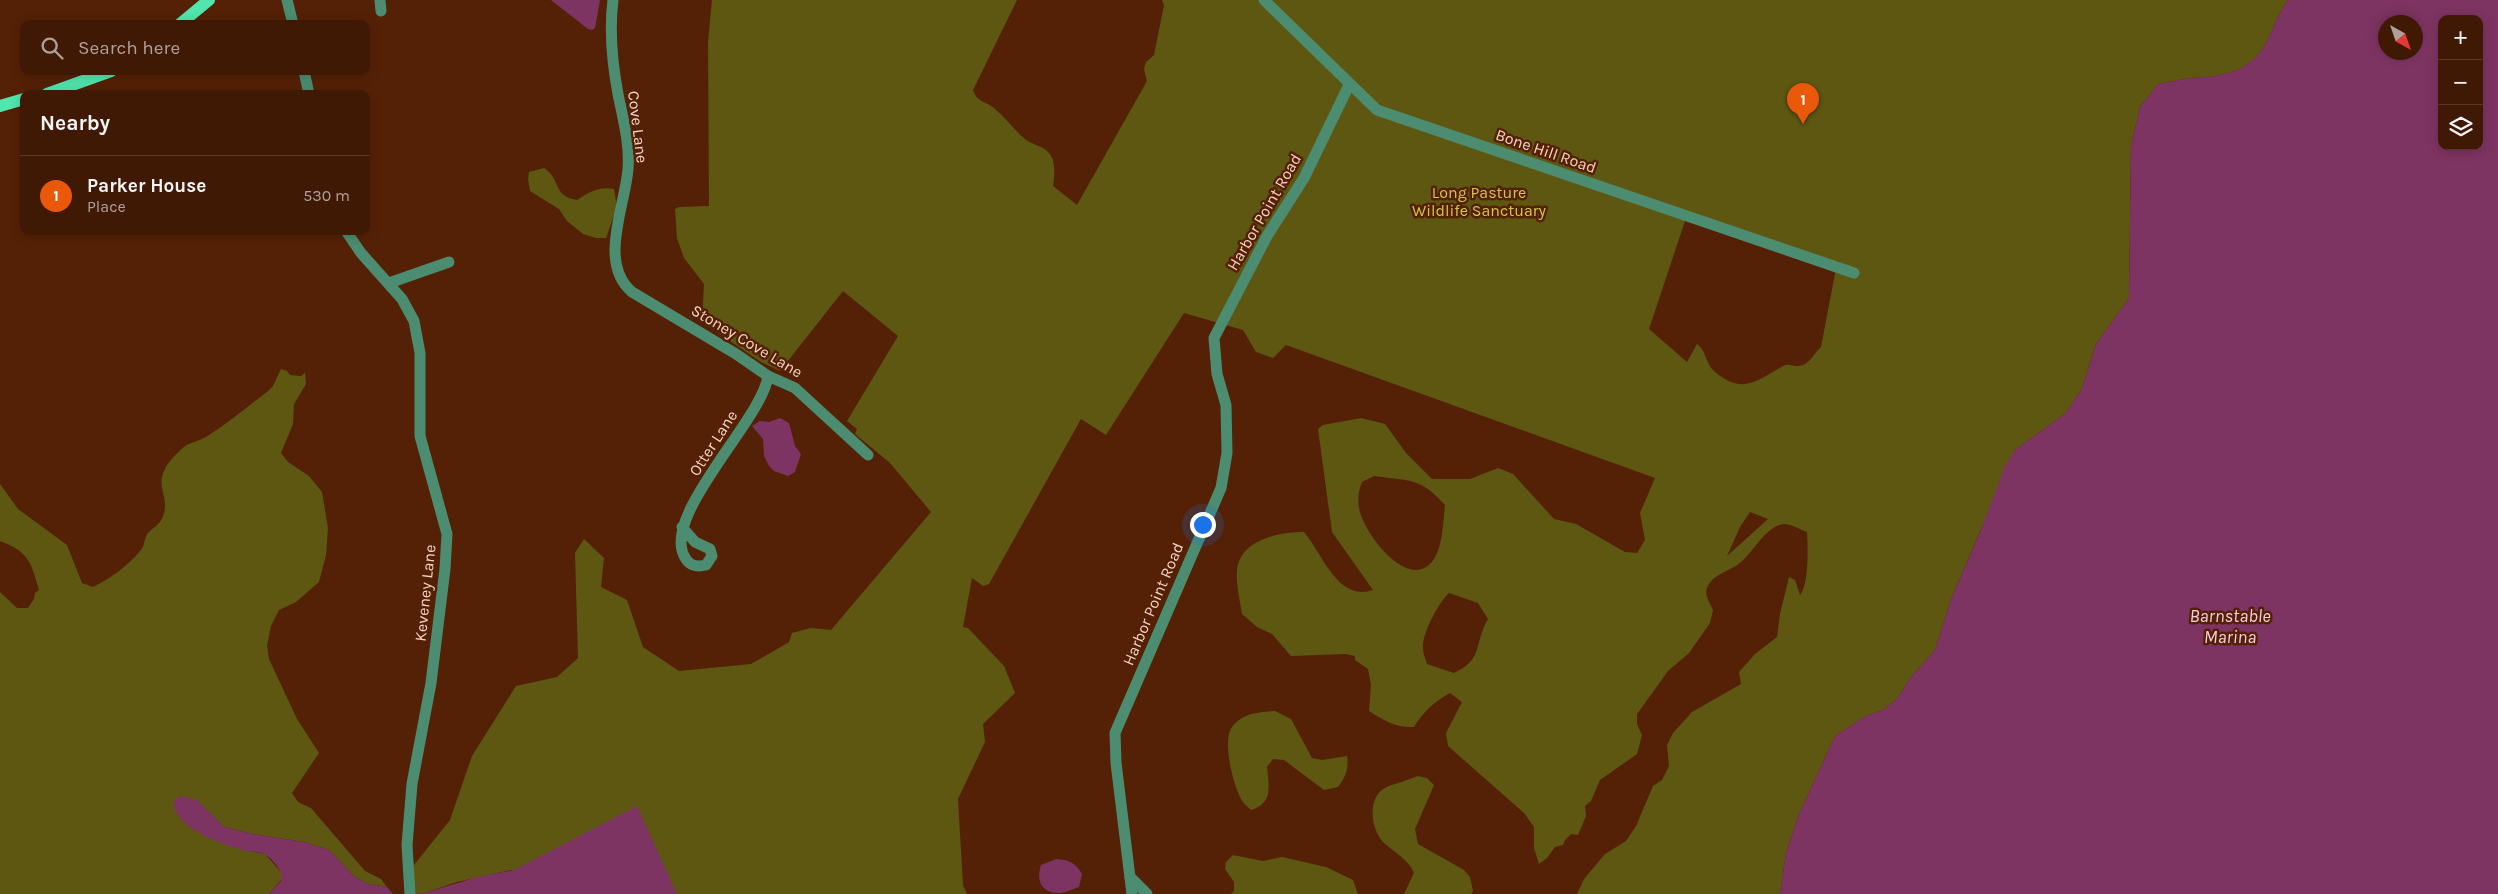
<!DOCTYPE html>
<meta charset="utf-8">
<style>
:root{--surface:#401904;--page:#4b2613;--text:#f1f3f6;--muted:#aea09a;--line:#593826;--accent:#ea580c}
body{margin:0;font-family:Karla,sans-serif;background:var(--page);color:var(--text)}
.controls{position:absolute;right:15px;top:15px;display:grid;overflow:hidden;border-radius:10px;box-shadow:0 2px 12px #0003}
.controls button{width:45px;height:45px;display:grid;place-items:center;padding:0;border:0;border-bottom:1px solid var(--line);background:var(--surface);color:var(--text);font:25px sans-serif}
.compass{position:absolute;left:2378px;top:15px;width:45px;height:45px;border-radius:50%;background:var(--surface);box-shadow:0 2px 12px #0003;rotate:140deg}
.you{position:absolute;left:1202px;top:524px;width:18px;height:18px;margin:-12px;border:4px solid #fff;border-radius:50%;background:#1a73e8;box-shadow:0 0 0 8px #1a73e833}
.badge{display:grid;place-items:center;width:32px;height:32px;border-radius:50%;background:var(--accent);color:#fff;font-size:16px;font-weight:700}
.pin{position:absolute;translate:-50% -41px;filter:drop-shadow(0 1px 2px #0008)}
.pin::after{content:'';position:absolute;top:26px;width:18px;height:15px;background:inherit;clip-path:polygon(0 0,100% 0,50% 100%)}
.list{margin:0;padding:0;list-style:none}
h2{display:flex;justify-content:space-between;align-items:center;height:65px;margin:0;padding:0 20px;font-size:21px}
h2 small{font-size:16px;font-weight:400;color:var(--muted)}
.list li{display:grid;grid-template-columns:32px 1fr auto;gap:15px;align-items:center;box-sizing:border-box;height:80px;padding:0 20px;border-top:1px solid var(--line)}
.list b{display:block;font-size:19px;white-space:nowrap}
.list p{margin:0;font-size:16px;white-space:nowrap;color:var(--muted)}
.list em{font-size:16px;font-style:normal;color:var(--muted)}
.icon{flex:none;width:28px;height:28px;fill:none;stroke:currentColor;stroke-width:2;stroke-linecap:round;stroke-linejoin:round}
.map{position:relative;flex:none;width:2498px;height:894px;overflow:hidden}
.search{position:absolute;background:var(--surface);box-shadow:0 2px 12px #0003;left:20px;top:20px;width:350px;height:55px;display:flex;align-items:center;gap:12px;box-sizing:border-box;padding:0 18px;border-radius:10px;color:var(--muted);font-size:19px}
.panel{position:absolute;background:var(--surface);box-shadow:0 2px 12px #0003;left:20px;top:90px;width:350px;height:145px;border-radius:10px}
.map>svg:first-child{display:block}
.green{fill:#5d5711;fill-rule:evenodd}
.water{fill:#7e3462;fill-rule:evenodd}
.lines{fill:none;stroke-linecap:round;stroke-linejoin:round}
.minor{stroke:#4c8d71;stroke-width:11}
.major{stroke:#51e6ae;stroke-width:12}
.labels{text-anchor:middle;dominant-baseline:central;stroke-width:5;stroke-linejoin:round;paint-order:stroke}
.street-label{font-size:16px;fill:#f4d2c4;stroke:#552106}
.park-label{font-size:16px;fill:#d2c746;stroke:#552106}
.water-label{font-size:18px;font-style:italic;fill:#f8cce4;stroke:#552106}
</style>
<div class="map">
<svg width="2498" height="894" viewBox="0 0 2498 894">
<rect width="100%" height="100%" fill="#552106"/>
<!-- green -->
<g class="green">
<path d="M712,0h305l-44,90c4,13 14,11 22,19 11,9 19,21 30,30 6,5 14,6 21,11 10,7 9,25 7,36l24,19 70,-124 -3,-12 2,-7 8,-7 10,-50 -2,-5h1126c-12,15 -15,33 -25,48 -17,26 -42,28 -71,30 -11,1 -23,4 -34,6l-18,23 -9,39 -2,152 -33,46 -14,44 -16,25 -51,37 -64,149 -16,51 -24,27 -14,22 -14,11 -17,6 -31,20 -36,78 -13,39 -6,41h-203l7,-15 21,-25 21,-13 10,-15 17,-40 9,-6 7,-14 -2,-21 6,-12 19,-21 49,-28 -2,-12 16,-18 22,-17 3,-23 9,-37 6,3 5,15c9,-10 8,-49 7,-63 -6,-2 -16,-8 -23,-8 -17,1 -31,28 -43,38 -10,9 -29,12 -34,26 -3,7 3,15 6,22l-3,13 -21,30 -21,18 -31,43v10l5,11 -5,19 -37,26 -9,21 -6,5 1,10 -8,19 -7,-1 -6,6 -2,5 -8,2 -8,11 -8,6 -5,-16v-21l-10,-14 -76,-67 -2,-13 16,-31 -12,-9c-15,8 -28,20 -36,34 -18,1 -31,-7 -45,-16l2,-26 -3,-16 -13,-9v-4l-9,-2 -55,2 -19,-22 -15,-7 -15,-13c-2,-13 -6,-29 -5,-42 1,-32 42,-40 67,-40 19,22 33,70 69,58l-41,-58 -14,-103 5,-4 38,-7 24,6 21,29 26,26h38l28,-11 15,6 41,45 22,5 49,28 12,1 8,-13 -5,-27 15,-35 -369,-133 -13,13 -17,-6 -13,-22 -59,-17 -78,122 -25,-16 -92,165 -6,2 -11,-8 -9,49 5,1 36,38 11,27 -32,31 2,18 -27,57 5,86 4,9h-291l-88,-16 -77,-8 -54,12 -32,11 -11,1v-29l36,-45 22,-64 44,-70 41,-9 21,-19 -3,-105 9,-14 20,19 -3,29 26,13 16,47 36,24 72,-7 38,-22 3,-9 19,-5 20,2 100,-118 -41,-49 -35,-29 2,-5 -10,-8 51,-85 -55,-45 -63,80 -19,-9 -59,-40 2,-38 -20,-26 -7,-20 -2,-29 4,-2 30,-1 -1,-164zM1688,212l149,51 -16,84c-7,6 -12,19 -23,19 -6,0 -9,-3 -15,0 -27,15 -40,29 -68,6 -10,-8 -8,-21 -18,-28l-10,18 -38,-33zM1374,476c35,5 46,1 71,29 -2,17 -2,47 -15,59 -25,24 -65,-31 -70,-52 -3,-11 -2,-20 2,-30zM1750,512l18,7 -41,37 13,-29zM1449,593l29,10 10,16c-15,26 -4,40 -34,54l-27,-9c-1,-4 -4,-10 -4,-15 -2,-14 16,-47 26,-56z"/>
<path d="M544,168c18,12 8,28 33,32 12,-8 22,-14 37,-11l3,18 -11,31h-10l-13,-4 -16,-13 -8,-12 -29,-18 -2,-12 1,-7z"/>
<path d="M281,369l6,2 3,4 11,1 4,-3 1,11 -12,20 -1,20 -12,29 7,9 21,14 13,16 6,36 -2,27 -7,27 -23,20 -17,8 -8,16 -4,20 2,13 28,60 22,34 -27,40 6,9 13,6 54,63 16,8 6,8 -19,-3 -13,-7 -26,-27 -25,-8 -51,-8 -29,-7 -28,-27 -17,-4 65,54 21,4 16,18v8l-12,14h-269v-302l17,16h11l6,-9 1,-6 4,-3c-8,-28 -10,-38 -39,-49v-57l18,25 49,36 15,38 11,4c18,-9 35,-21 48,-37 4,-5 3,-12 7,-17 7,-7 14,-10 16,-20 5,-19 -10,-26 3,-48 5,-6 14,-18 22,-21 7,-3 13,-4 20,-9 21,-13 39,-29 58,-43l6,-6z"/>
<path d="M1275,711l16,8 21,39 10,2 25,-4c2,12 -1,21 -9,31l-14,3 -40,-30 -11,-1 -6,8c2,20 6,36 -16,43 -3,-3 -8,-7 -10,-11 -8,-15 -19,-58 -9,-72 10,-14 28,-15 43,-16z"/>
<path d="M1418,776l9,2 7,7 -19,44 3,15 46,26 6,7 3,14 -2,3h-67l10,-21c-5,-13 -20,-21 -30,-30 -14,-14 -18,-49 5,-57 9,-3 19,-6 29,-10z"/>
<polygon points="1233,855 1263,861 1282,857 1326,867 1353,880 1358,894 1231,894 1234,891 1234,882 1225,869 1226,862"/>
</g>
<!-- water -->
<g class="water">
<polygon points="551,0 600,0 595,28 592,30 588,29"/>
<path d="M2288,0h210v894h-718l6,-41 13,-39 36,-78 31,-20 17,-6 14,-11 14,-22 24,-27 16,-51 29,-67 25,-66 10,-16 51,-37 16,-25 14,-44 33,-46 2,-152 9,-39 18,-23c11,-2 23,-5 34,-6 29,-2 53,-4 71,-30 10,-15 13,-33 25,-48zM2442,19h37v127h-37zM2386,22h30v30h-30z"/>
<polygon points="780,418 789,423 795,446 801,454 795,472 788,476 774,471 769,466 764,456 763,439 752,426 760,421 769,422"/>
<path d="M179,796l17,3 28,28 29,7 51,8 25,8 26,27 13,7 19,3 6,7h-124l12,-13v-9c-4,-6 -9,-13 -15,-17 -6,-4 -16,-3 -23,-5 -24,-7 -65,-20 -70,-47z"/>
<polygon points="637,806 677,894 414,894 425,893 477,877 514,870"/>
<path d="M1056,859c13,1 19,3 26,15l-3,13c-6,2 -14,6 -20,6 -18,0 -23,-13 -18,-28z"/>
</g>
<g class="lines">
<!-- minor -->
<g class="minor">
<polyline points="287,0 293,24"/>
<polyline points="380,0 381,11"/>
<path d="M613,0c-4,32 -1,62 5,94 5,25 12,50 10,75 -3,38 -30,94 4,123l104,62 32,22 27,12 73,67"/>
<polyline points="1264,0 1377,110 1854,273"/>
<polyline points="304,71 309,94"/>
<polyline points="346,231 361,253 402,299 414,321 420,353 420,436 447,534 445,569 431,683 412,784 407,845 410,894"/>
<polyline points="389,283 449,262"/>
<path d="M682,527l13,15 15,7 2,7 -6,9c-8,2 -16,1 -20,-6 -29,-40 77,-140 82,-183"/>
<polyline points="1130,877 1147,894"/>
<polyline points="1132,894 1116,763 1115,733 1221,488 1227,453 1226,405 1217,374 1214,338 1267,236 1304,178 1349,85"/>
</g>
<!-- major -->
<g class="major">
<polyline points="180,24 209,0"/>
<polyline points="47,94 111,71"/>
<polyline points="0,106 24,99"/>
</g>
</g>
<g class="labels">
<!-- street labels -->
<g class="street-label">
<text transform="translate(638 127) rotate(83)">Cove Lane</text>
<text transform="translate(1546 151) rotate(19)">Bone Hill Road</text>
<text transform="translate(1264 212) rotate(-60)">Harbor Point Road</text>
<text transform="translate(747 341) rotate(31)">Stoney Cove Lane</text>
<text transform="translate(713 443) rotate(-57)">Otter Lane</text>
<text transform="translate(425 593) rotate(-84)">Keveney Lane</text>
<text transform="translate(1153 604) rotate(-67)">Harbor Point Road</text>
</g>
<!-- park labels -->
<g class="park-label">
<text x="1479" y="192">Long Pasture<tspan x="1479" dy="18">Wildlife Sanctuary</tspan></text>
</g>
<!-- water labels -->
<g class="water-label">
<text x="2230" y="616">Barnstable<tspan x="2230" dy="21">Marina</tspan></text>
</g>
</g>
</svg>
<div class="controls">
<button>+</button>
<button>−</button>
<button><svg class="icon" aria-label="layers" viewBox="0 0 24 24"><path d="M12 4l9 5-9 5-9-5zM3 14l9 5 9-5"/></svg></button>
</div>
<svg class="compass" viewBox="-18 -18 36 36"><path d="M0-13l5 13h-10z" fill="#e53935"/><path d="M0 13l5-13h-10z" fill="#aea09a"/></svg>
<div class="you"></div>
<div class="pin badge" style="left:1803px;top:124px">1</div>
<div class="search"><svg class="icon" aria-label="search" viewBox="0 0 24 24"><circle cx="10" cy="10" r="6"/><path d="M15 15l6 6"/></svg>Search here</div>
<section class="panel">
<h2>Nearby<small></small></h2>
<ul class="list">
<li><span class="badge">1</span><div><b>Parker House</b><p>Place</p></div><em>530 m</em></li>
</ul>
</section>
</div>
